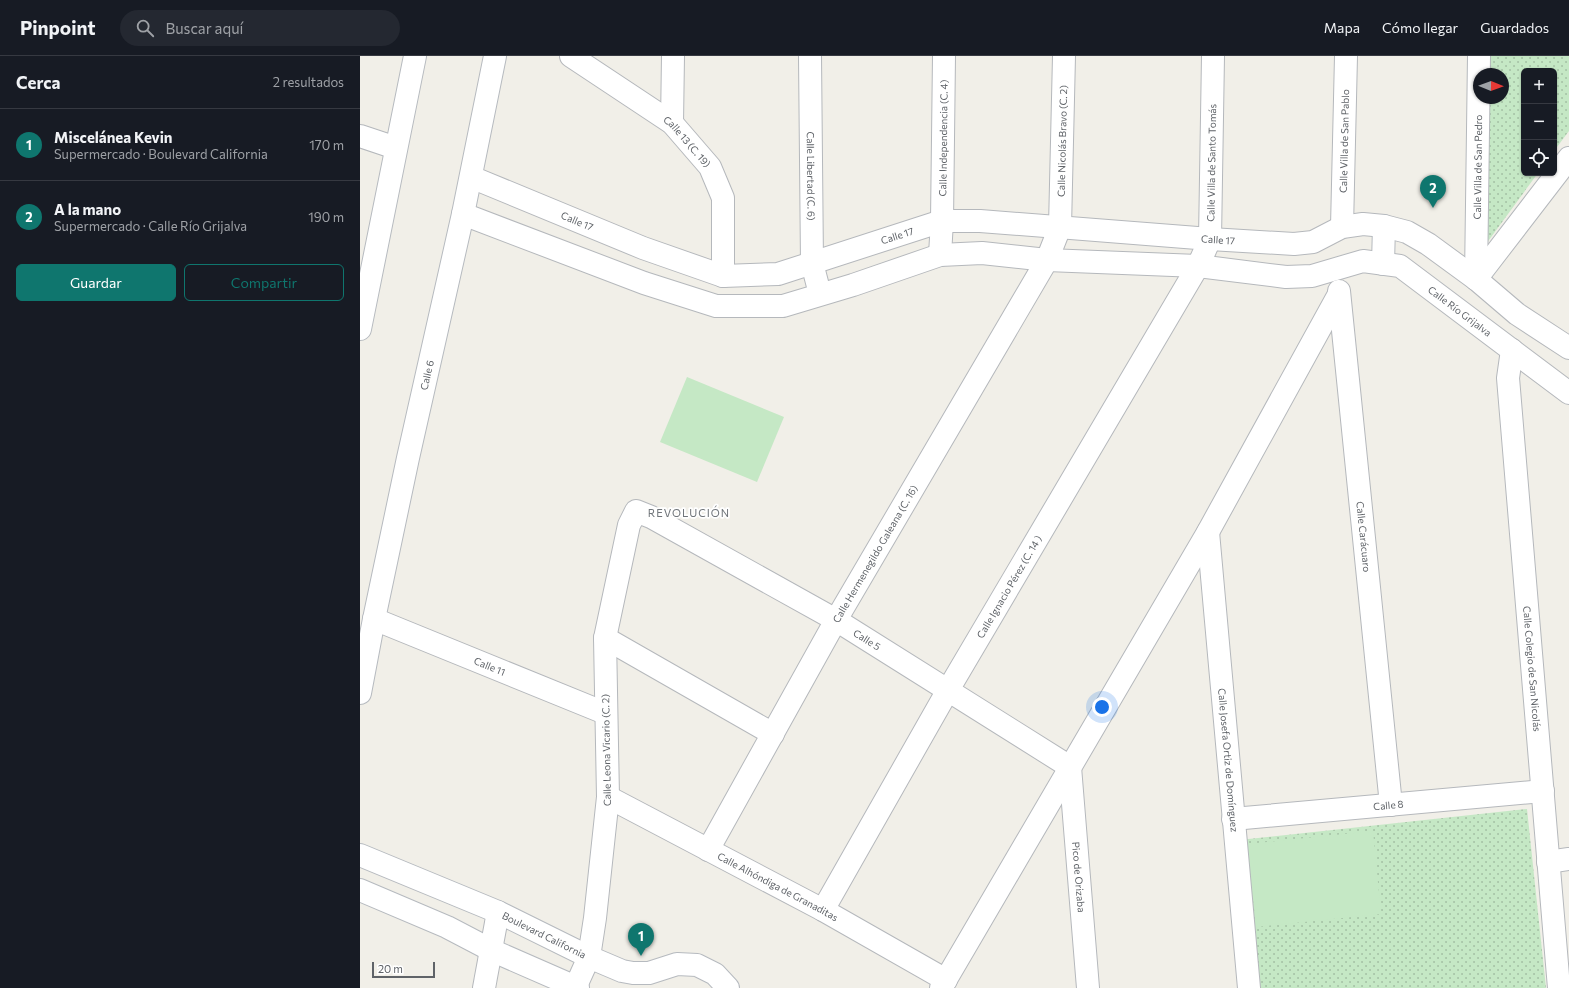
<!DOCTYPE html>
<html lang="es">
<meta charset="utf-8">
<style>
:root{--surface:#171b24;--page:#242831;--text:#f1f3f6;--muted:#9ea1a6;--line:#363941;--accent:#0f766e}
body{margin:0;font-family:Commissioner,sans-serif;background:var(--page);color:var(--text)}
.controls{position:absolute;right:12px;top:12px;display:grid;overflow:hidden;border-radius:6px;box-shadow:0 1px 3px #0004}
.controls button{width:36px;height:36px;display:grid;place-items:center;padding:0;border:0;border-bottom:1px solid var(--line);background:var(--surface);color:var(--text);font:20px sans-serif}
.compass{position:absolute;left:1113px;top:12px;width:36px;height:36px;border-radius:50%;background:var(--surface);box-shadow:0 1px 3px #0004;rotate:91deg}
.scale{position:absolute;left:12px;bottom:10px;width:63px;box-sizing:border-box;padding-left:4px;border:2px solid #5f6368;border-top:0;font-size:11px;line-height:14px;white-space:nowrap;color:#5f6368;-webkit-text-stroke:3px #fff;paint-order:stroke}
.you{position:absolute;left:742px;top:651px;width:14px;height:14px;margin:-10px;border:3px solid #fff;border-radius:50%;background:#1a73e8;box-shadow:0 0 0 6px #1a73e833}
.badge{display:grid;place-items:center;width:26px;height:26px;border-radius:50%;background:var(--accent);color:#fff;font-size:13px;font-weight:700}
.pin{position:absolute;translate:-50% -33px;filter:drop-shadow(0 1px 2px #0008)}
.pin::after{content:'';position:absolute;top:21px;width:14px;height:12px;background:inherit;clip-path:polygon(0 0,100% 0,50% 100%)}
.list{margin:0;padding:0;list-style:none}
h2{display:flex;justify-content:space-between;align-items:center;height:52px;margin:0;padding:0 16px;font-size:17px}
h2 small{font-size:13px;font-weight:400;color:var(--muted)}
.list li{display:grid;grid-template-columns:26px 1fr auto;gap:12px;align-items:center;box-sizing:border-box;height:72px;padding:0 16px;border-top:1px solid var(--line)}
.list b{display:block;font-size:15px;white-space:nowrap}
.list p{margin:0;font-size:13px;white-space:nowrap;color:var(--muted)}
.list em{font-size:13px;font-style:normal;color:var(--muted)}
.actions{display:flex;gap:8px;padding:12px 16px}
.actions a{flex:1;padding:9px 0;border:1px solid var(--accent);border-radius:6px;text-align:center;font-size:14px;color:var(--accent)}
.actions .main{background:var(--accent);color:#fff}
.icon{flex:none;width:22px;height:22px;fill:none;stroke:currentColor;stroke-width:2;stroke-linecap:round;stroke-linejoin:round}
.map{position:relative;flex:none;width:1209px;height:932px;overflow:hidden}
header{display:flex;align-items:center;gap:24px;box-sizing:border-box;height:56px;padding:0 20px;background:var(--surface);border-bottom:1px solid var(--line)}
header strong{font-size:19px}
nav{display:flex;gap:22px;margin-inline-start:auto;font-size:14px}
.search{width:280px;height:36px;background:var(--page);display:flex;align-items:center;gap:10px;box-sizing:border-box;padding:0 14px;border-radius:22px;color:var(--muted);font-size:15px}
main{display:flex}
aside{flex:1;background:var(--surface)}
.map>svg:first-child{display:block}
.garden{fill:url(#garden-dots)}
.pitch{fill:#c5e8c5}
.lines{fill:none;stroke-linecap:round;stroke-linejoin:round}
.street-casing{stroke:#b5b8bc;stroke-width:24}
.secondary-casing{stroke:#b6babf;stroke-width:24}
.street{stroke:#fff;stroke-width:22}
.secondary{stroke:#fff;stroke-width:22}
.labels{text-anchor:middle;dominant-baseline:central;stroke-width:3.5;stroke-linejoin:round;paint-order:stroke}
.street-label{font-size:10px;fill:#5f6368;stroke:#fff}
.neighbourhood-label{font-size:11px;letter-spacing:1px;fill:#70757a;stroke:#fff}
</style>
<header>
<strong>Pinpoint</strong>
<div class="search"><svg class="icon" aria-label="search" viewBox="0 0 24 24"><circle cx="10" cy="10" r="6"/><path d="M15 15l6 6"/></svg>Buscar aquí</div>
<nav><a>Mapa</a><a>Cómo llegar</a><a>Guardados</a></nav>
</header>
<main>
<aside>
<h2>Cerca<small>2 resultados</small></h2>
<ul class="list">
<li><span class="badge">1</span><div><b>Miscelánea Kevin</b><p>Supermercado · Boulevard California</p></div><em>170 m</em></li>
<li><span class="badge">2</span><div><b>A la mano</b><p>Supermercado · Calle Río Grijalva</p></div><em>190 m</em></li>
</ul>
<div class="actions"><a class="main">Guardar</a><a>Compartir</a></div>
</aside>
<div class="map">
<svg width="1209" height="932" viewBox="0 0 1209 932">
<defs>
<pattern id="garden-dots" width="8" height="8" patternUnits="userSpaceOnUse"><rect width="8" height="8" fill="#c5e8c5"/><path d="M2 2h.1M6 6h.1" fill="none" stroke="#a3c0a4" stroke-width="1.8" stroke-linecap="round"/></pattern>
</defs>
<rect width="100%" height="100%" fill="#f1efe8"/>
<!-- garden -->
<g class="garden">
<polygon points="1129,0 1209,0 1209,75 1194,95 1194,15 1164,15 1164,117 1178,117 1126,188 1128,42 1143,42 1143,18 1129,18"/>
<polygon points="1167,753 1186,932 896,932 879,784"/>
</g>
<!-- pitch -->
<g class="pitch">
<polygon points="327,321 424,361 397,426 300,386"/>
<polygon points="1013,775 1021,858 896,871 887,788"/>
</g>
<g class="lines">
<defs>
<g id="street">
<path id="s1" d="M211,0l101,67 38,44 13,31v78"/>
<path id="s2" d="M450,0l2,207 8,31"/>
<polyline points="312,67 313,0"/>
<polyline points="0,80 36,92"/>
<path id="s3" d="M111,121l172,71 80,28 55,-2 164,-53h38l230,18 84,5 19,-2 29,-15 21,-3 21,2 23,6 21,12 48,35 41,35 52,34"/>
<path id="s4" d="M103,158l181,69 72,23h67l70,-21 87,-30 42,-2 65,7 151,6 88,11 26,-1 51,-15 37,5 169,127"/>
<path id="s5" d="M982,171l4,-171"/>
<path id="s6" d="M580,199l2,-34 2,-165"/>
<path id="s7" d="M1116,223l3,-223"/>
<polyline points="1116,223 1209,102"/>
<path id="s8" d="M979,235l52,514"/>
<path id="s9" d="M1152,294l-4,28 51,610"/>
<path id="s10" d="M848,476l41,456"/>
<path id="s11" d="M14,563l231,94"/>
<polyline points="245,582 413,678"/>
<path id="s12" d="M248,741l215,113 123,70"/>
<path id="s13" d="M873,763l310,-28"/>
<path id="s14" d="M348,794l128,-230 211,-360 13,-33 4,-171"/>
<polyline points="1188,806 1209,803"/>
<path id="s15" d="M463,854l125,-220 250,-424 12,-27 3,-183"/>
<polyline points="124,932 138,856"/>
<path id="s16" d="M215,932l14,-31 6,-39 13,-121 -3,-159 24,-113 7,-14 15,6 185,103 234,147 18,221"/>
<polyline points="581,932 848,476 979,238"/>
</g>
<g id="secondary">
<polyline points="1023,208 1024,170"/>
<polyline points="0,273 55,0"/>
<path id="s17" d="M0,637l14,-74 34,-161 55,-244 32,-158"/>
<path id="s18" d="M0,799l138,57 91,45 33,14 11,2h16l28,-9 20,1 18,9 13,14"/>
<polyline points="0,834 87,871 131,894 218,932"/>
</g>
</defs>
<!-- street casing -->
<use href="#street" class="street-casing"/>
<!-- secondary casing -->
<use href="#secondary" class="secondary-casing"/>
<!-- street -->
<use href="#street" class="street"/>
<!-- secondary -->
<use href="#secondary" class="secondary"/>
</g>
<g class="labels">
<!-- street labels -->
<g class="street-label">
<text stroke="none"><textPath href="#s6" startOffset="117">Calle Independencia (C. 4)</textPath></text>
<text stroke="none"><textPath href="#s14" startOffset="802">Calle Nicolás Bravo (C. 2)</textPath></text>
<text stroke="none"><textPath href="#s5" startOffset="86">Calle Villa de San Pablo</textPath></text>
<text stroke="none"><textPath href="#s1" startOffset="145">Calle 13 (C. 19)</textPath></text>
<text stroke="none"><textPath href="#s15" startOffset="851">Calle Villa de Santo Tomás</textPath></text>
<text stroke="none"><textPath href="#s7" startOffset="112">Calle Villa de San Pedro</textPath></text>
<text stroke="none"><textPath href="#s2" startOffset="120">Calle Libertad (C. 6)</textPath></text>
<text stroke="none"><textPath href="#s3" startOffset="115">Calle 17</textPath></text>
<text stroke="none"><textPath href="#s3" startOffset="451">Calle 17</textPath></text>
<text stroke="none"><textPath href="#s3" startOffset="775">Calle 17</textPath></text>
<text stroke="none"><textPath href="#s4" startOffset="1040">Calle Río Grijalva</textPath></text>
<text stroke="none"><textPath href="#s17" startOffset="325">Calle 6</textPath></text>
<text stroke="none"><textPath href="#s8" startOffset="247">Calle Carácuaro</textPath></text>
<text stroke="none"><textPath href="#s14" startOffset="340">Calle Hermenegildo Galeana (C. 16)</textPath></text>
<text stroke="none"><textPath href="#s15" startOffset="373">Calle Ignacio Pérez (C. 14 )</textPath></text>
<text stroke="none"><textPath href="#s16" startOffset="750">Calle 5</textPath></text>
<text stroke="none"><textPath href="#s11" startOffset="125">Calle 11</textPath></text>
<text stroke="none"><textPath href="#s9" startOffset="320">Calle Colegio de San Nicolás</textPath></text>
<text transform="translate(246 694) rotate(-91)">Calle Leona Vicario (C. 2)</text>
<text stroke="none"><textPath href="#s10" startOffset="229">Calle Josefa Ortiz de Domínguez</textPath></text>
<text stroke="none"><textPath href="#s13" startOffset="156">Calle 8</textPath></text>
<text stroke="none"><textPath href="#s16" startOffset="1100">Pico de Orizaba</textPath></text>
<text stroke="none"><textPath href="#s12" startOffset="192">Calle Alhóndiga de Granaditas</textPath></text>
<text stroke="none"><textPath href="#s18" startOffset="201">Boulevard California</textPath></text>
</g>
<!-- neighbourhood labels -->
<g class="neighbourhood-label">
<text x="329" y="456">REVOLUCIÓN</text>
</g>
</g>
</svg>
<div class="controls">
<button>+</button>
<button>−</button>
<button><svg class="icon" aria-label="locate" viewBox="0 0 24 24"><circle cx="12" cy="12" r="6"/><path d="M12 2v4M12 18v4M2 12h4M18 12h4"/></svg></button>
</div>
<svg class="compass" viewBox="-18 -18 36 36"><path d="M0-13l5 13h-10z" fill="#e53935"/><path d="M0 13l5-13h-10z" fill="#9ea1a6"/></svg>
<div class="scale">20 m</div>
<div class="you"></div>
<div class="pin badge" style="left:281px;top:900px">1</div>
<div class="pin badge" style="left:1073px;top:152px">2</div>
</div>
</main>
